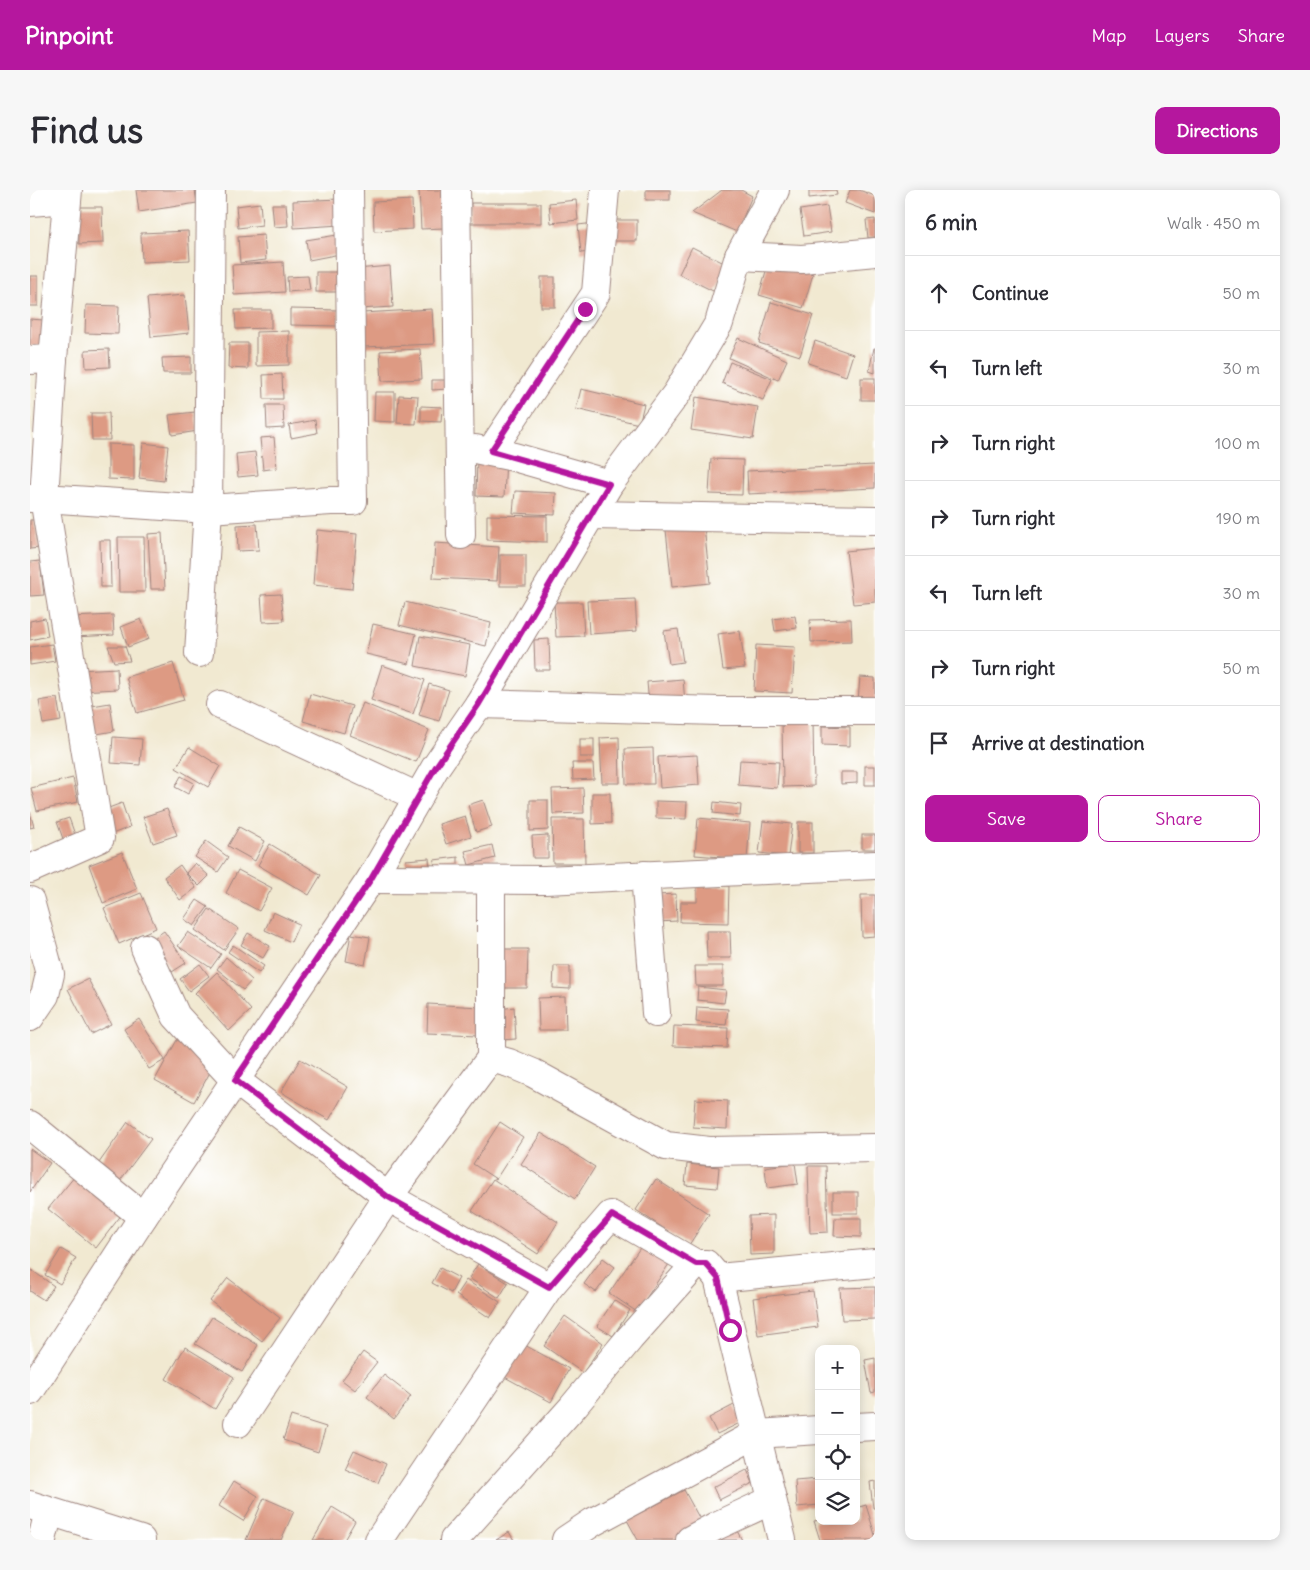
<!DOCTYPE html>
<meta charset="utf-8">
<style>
:root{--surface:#fff;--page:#f7f7f7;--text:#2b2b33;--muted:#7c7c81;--line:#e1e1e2;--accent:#b5179e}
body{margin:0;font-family:Delius,sans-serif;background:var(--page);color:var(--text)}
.controls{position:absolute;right:15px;bottom:15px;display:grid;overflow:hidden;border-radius:10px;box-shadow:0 2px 12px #0003}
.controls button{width:45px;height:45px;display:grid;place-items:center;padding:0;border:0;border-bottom:1px solid var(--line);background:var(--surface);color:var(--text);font:25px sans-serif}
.stop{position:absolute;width:15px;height:15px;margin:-11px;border:4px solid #b5179e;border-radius:50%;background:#fff}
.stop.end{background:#b5179e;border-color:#fff;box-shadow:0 1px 5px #0008}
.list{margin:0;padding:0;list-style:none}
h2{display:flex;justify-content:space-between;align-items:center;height:65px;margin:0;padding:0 20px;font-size:21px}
h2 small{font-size:16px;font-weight:400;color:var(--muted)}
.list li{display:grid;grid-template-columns:32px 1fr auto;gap:15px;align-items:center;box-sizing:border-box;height:75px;padding:0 20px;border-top:1px solid var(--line)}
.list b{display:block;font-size:19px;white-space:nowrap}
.list em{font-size:16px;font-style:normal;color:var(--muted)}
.actions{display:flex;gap:10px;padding:15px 20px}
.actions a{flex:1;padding:11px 0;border:1px solid var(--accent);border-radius:10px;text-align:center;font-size:18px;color:var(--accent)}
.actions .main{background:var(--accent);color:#fff}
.icon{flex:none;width:28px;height:28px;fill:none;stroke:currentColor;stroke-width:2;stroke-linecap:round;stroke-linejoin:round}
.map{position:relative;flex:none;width:845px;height:1350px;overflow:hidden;border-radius:10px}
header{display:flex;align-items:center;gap:30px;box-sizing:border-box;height:70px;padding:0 25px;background:var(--accent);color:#fff}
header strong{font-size:24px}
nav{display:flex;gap:28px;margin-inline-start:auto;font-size:18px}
.intro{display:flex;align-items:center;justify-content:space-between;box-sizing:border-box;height:120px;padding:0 30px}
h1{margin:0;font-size:35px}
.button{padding:12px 22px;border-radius:10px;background:var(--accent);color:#fff;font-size:18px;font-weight:700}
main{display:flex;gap:30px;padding:0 30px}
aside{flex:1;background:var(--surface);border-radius:10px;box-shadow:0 2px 12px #0003}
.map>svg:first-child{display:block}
.building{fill:#dd9a83}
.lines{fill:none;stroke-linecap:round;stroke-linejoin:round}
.minor-casing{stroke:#9e847e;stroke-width:30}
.minor{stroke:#fff;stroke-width:28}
.route{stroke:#b5179e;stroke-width:6}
</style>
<header>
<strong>Pinpoint</strong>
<nav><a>Map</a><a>Layers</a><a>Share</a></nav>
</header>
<div class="intro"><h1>Find us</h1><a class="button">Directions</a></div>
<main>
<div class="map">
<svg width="845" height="1350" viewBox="0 0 845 1350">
<rect width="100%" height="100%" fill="#fff"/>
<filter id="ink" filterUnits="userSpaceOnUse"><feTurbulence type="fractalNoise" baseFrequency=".02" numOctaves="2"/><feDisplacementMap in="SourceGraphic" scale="10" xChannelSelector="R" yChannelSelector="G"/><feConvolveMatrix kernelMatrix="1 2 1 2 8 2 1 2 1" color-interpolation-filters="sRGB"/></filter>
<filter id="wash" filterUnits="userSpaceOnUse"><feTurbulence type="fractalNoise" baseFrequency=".0096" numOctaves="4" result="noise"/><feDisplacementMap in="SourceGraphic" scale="20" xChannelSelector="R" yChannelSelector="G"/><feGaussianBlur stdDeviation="1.12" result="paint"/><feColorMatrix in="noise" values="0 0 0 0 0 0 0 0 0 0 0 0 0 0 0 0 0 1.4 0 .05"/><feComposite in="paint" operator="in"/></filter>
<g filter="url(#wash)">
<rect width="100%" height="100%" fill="#f1e9d1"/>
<g id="blocks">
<!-- building -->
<g class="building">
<polygon points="106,0 165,0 167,13 109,22"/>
<polygon points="389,0 412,0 414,38 391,39"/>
<rect x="616" y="0" width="24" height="10"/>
<polygon points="692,0 711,0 722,6 707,42 662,23"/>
<polygon points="779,0 806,0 807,5 779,8"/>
<polygon points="820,0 829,0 845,6 845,24 815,13"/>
<polygon points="309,9 310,35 264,38 263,11"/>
<polygon points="382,10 383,39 344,41 343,12"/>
<polygon points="546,10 548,30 521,33 519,13"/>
<polygon points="230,13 232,35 208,38 206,16"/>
<polygon points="441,13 511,13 511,33 440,33"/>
<polygon points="242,14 256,14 258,36 244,37"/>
<polygon points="797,16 801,42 774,46 770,20"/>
<polygon points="48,17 72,17 73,53 49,54"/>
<polygon points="845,29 845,47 838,48 836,30"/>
<rect x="580" y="30" width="27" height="21"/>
<polygon points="565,33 568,61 551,63 548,35"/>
<polygon points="158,41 160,70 112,72 111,43"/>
<polygon points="234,45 236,70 210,73 208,47"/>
<polygon points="307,45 310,64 279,70 276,50"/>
<polygon points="662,57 698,75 685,102 649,84"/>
<polygon points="739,71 783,84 773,118 729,105"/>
<polygon points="253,72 255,102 204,105 202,75"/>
<polygon points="360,76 363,117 329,119 326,79"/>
<rect x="286" y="82" width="27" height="20"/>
<rect x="0" y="86" width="8" height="30"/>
<polygon points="278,86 280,100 258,102 257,87"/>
<rect x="511" y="87" width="14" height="30"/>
<polygon points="155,105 159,143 121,147 117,108"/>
<polygon points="741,112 783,125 770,166 729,153"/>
<polygon points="56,115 89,116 88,144 55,143"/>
<polygon points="260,119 309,120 309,136 260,135"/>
<polygon points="402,119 404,154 334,157 332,123"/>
<polygon points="205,120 241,120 241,138 206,139"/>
<polygon points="0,129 13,130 13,157 0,156"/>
<polygon points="259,141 259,175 226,176 226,142"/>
<polygon points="708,148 757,170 748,190 699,168"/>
<polygon points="785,151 823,164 816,186 778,173"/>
<polygon points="199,153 218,153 218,179 198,178"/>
<polygon points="844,158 845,158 845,183 839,181"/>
<polygon points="79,159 80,177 56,178 55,160"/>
<polygon points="390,159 392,189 352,191 350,161"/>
<polygon points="161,167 161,183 133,183 132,168"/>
<polygon points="700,172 742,189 733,210 692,193"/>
<polygon points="252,184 253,209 234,209 233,185"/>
<rect x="831" y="188" width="14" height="22"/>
<polygon points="402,190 418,190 418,199 402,200"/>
<polygon points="551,199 614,214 609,234 546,219"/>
<polygon points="345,202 365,202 365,232 344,231"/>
<polygon points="369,205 388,206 386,234 367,233"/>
<polygon points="666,207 728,217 723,249 661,240"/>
<polygon points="236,215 253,215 254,238 237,239"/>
<polygon points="391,216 412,217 411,232 391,231"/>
<polygon points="165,222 168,241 142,245 139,225"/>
<polygon points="61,223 79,223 80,250 62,250"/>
<polygon points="285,230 287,243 261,248 259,235"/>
<polygon points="244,247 247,278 233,280 230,248"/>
<polygon points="113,253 138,256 134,291 109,288"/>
<polygon points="78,254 104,255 104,290 78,289"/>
<polygon points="225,262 228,285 208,287 206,264"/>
<polygon points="447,268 476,269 474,307 446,306"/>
<polygon points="681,269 713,270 712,305 679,304"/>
<polygon points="845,275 845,298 718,304 717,281"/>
<polygon points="485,301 526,303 525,325 483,323"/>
<polygon points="457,325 517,326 517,352 457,350"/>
<polygon points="0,330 4,330 10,358 0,359"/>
<polygon points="227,334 229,360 208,361 207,335"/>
<polygon points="674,336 680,393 642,397 636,340"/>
<polygon points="287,340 327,344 322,399 283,395"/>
<polygon points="132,343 135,399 121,399 118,344"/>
<polygon points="88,347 114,347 115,402 89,402"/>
<polygon points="70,350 80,350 81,397 71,397"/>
<polygon points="405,353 469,357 467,391 403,388"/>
<polygon points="845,358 845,412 823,414 816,361"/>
<rect x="470" y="365" width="26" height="31"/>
<polygon points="10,371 14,405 0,406 0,372"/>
<polygon points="251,404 254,431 233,432 231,405"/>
<polygon points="605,409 607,441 559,444 557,411"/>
<polygon points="375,412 461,433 456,456 369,435"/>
<polygon points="524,412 552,412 554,446 526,447"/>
<polygon points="83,425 84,445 43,447 42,427"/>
<polygon points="765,426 767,438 745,441 743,429"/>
<polygon points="15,428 18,446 0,450 0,431"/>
<polygon points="111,429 119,449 98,457 91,437"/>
<polygon points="821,429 822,451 781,452 780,430"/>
<polygon points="343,434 386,444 379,474 336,464"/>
<polygon points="648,439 653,472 639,474 634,441"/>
<polygon points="710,441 715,478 693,480 688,444"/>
<polygon points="390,446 440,455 435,486 385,476"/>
<polygon points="519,449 520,480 505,480 504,450"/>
<polygon points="22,454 25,471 0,475 0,457"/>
<polygon points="726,455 765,457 762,503 724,501"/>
<polygon points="78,456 95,456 100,471 84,472"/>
<polygon points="143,473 154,510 107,523 96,487"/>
<polygon points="352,475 395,490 383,524 341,510"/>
<polygon points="87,478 88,499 49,501 48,480"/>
<polygon points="830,487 845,488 845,512 828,511"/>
<polygon points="653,489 655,513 619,515 617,492"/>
<polygon points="399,494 419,500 409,531 389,525"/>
<polygon points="280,504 322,516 314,543 273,531"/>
<polygon points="27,508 31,531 13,534 9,511"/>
<polygon points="80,513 84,541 61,545 56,517"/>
<polygon points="333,513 399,540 386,572 320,545"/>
<polygon points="752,530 783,530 784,596 753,597"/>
<polygon points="792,536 820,537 820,556 792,555"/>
<polygon points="83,547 112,549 110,575 81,573"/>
<polygon points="589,547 590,593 572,593 570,548"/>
<rect x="550" y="549" width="14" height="18"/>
<polygon points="159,557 190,576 178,597 146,578"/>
<polygon points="623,558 624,594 596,594 595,559"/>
<polygon points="667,565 669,595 630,598 628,567"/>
<polygon points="710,570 749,572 747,598 708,595"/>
<polygon points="542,573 563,573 564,589 543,590"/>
<rect x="835" y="576" width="10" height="19"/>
<polygon points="811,582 827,582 827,593 811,594"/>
<polygon points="151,586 164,593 158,604 145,597"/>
<polygon points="43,588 48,612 7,621 1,598"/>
<polygon points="553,598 554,623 523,624 522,599"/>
<polygon points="562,603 580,603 581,633 562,634"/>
<polygon points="453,610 462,637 446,642 438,615"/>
<polygon points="500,610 518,610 518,640 500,641"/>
<polygon points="626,611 657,612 656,629 626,628"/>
<polygon points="684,612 711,615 710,626 683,623"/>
<polygon points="92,613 100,637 77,646 68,622"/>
<polygon points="137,619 147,645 123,653 113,627"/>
<polygon points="0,622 4,637 0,638"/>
<polygon points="435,626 441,646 416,654 409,634"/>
<polygon points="39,628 48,653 36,657 27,632"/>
<polygon points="668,628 720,633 717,669 665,665"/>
<polygon points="522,629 554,629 555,673 523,673"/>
<polygon points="733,631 762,634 758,666 729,663"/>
<rect x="768" y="632" width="15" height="31"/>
<polygon points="209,637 235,651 225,671 198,656"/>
<polygon points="518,645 518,668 503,668 502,646"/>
<rect x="832" y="645" width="13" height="14"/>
<polygon points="176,651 198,667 188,682 165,667"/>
<polygon points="240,654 291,685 279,705 228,675"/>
<polygon points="462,655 465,668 439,675 435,661"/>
<polygon points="92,662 107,699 73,713 59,675"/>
<polygon points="428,667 428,678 405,680 404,670"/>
<polygon points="399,668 400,681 377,682 376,670"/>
<polygon points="165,673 179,686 169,696 156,683"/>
<polygon points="150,675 166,698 150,710 134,687"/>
<polygon points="208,680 242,698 229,721 196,703"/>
<polygon points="667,696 699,696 698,733 650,732 651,712 667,712"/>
<polygon points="111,703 126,738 89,754 74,718"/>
<polygon points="646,704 647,731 627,732 627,705"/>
<polygon points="831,705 845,705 845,746 832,747"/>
<polygon points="167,710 178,717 164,736 154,729"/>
<polygon points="179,719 209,739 194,760 165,740"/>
<polygon points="243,722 269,734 261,752 235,740"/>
<polygon points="134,741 156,773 142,782 121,750"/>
<polygon points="676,741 700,741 701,768 677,768"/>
<polygon points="158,742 191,764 181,778 148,756"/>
<polygon points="218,743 240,756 233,768 211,755"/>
<polygon points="321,744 340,747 335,775 316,771"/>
<polygon points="203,755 234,776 229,783 198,762"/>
<polygon points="470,759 498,759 497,798 470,798"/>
<polygon points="196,767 222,790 213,800 187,779"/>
<polygon points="170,774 179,786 159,801 150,789"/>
<polygon points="524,776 540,776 540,799 523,798"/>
<polygon points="665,776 693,776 693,796 666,796"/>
<polygon points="187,782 221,820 199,841 165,803"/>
<polygon points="58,789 81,834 61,844 38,799"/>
<polygon points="668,797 696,800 694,813 667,810"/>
<polygon points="535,807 536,840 509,840 508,808"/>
<polygon points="398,814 450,817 449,845 397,843"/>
<polygon points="484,817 486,849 471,850 469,819"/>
<polygon points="667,817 698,819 696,835 666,832"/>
<polygon points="109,829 135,870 119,879 94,839"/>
<polygon points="644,836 698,838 697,858 643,856"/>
<polygon points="147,850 186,871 164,912 125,890"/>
<polygon points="270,869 318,897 299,930 251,902"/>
<polygon points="665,909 698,911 697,939 663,937"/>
<polygon points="98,932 121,949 86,996 64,980"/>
<polygon points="470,932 493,947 466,989 443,974"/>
<polygon points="511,943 565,977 545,1009 491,974"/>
<polygon points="0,959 20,973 0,1002"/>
<polygon points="765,973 768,994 737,998 735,977"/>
<polygon points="657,974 689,977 687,998 655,995"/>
<polygon points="778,976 796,976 798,1042 780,1043"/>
<polygon points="45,986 92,1024 66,1058 18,1019"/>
<polygon points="463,989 528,1032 508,1064 442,1021"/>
<polygon points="626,989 679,1024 659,1055 606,1020"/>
<rect x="803" y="1002" width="25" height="21"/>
<polygon points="744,1025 744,1064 720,1065 719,1026"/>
<polygon points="805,1028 831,1028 831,1047 804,1046"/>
<polygon points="616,1049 643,1068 607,1122 579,1103"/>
<polygon points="31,1059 46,1068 30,1094 15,1085"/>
<polygon points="573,1068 585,1077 566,1102 554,1094"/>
<polygon points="448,1074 478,1093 469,1108 439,1088"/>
<polygon points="410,1078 429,1088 421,1103 402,1093"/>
<polygon points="0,1079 24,1096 14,1110 0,1101"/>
<polygon points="198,1088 250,1128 232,1151 180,1111"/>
<polygon points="436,1090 470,1112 460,1128 426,1105"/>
<polygon points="845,1097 845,1129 812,1130 810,1098"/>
<polygon points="783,1101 788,1137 728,1145 723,1108"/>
<polygon points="584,1110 600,1120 583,1146 567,1136"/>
<polygon points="535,1126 573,1153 553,1183 514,1156"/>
<polygon points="182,1127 228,1155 212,1182 165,1154"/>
<polygon points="489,1152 539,1179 521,1212 471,1185"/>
<polygon points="155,1157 204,1187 185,1219 136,1189"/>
<polygon points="333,1162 347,1172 325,1200 312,1190"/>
<polygon points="845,1168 845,1202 841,1203 835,1170"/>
<polygon points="354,1185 381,1206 364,1229 337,1207"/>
<polygon points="704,1215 712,1232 687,1244 679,1228"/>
<polygon points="261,1226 296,1237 288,1262 253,1250"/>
<polygon points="324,1260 356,1274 348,1293 315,1279"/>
<polygon points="717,1280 723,1293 689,1310 683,1297"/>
<polygon points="789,1289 789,1315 767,1317 765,1291"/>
<polygon points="204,1291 228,1306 213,1331 189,1316"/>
<polygon points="845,1291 845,1318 843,1318 840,1292"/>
<polygon points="654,1300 673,1335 644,1350 608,1350 597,1330"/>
<polygon points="234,1308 264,1321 251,1350 216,1350"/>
<polygon points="836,1315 845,1345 845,1350 790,1350 784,1331 789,1330 789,1331 826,1331 826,1318"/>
<polygon points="302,1317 325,1331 314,1350 283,1350"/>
<polygon points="706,1339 712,1350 683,1350"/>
<polygon points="479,1342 484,1350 466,1350"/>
</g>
</g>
</g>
<g filter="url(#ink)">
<use href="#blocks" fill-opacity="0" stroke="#9e847e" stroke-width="1"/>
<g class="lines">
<defs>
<g id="minor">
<polyline points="426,0 431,345"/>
<polyline points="0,12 26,10 35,0"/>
<polyline points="709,66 772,69 845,62"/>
<polyline points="0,170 23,169"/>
<polyline points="445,259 484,267 579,294"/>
<polyline points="461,261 566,103 575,0"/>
<polyline points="0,308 14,308 178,319 301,311 323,311 319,0"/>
<polyline points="561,325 845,330"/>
<polyline points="169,463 178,319 181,0"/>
<polyline points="449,514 688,521 845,521"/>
<polyline points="190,515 388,607"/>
<polyline points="0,679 70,648 14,308 23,169 38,0"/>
<polyline points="615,685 626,823"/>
<polyline points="341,689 515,690 845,675"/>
<polyline points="461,690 461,868"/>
<polyline points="0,711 20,784 15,805 0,827"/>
<polyline points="115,758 146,826 205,890 358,1007 519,1097"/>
<polyline points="0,935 113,1027"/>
<polyline points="688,1088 845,1073"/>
<polyline points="0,1201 113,1027 341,689 405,578 449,514 579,294 647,203 689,133 709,66 745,0"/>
<polyline points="208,1233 358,1007 461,868 479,873 503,883 636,956 679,961 845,958"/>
<polyline points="826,1237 845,1236"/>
<polyline points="0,1315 111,1350"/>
<polyline points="12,1350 19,1321"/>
<polyline points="349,1350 519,1097 581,1025 666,1074 676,1074 688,1088 752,1350"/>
<polyline points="424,1350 542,1218 600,1148 666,1074"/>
<polyline points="536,1350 563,1332 726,1244 789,1240"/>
<polyline points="660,1350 686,1336 742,1310"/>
</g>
</defs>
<!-- minor casing -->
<use href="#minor" class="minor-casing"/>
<!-- minor -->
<use href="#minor" class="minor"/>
</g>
</g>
<g class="lines" filter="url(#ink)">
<!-- route -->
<polyline class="route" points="555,119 461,261 579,294 449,514 405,578 341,689 205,890 358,1007 519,1097 582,1025 666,1074 676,1074 688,1088 700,1140"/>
</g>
</svg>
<div class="controls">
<button>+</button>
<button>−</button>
<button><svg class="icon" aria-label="locate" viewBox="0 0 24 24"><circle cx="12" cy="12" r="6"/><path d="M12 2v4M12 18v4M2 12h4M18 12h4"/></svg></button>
<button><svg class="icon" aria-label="layers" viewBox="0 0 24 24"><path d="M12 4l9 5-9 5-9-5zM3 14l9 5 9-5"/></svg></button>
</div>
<div class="stop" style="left:700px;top:1140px"></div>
<div class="stop end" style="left:555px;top:119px"></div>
</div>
<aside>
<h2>6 min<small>Walk · 450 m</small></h2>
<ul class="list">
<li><svg class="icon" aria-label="ahead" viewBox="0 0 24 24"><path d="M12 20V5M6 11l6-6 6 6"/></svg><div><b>Continue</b></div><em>50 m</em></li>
<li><svg class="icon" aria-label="left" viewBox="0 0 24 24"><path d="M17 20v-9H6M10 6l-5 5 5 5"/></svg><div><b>Turn left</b></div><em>30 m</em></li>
<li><svg class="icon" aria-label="right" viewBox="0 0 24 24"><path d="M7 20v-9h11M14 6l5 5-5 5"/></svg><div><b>Turn right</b></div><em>100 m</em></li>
<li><svg class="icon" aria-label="right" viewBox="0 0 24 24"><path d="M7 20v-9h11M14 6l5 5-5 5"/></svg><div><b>Turn right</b></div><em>190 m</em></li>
<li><svg class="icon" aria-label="left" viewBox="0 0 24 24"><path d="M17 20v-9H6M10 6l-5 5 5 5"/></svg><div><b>Turn left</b></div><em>30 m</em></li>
<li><svg class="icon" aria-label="right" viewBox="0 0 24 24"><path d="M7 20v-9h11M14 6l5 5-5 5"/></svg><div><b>Turn right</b></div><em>50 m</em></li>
<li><svg class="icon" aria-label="arrive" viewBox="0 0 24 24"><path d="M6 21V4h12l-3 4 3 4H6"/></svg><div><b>Arrive at destination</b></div></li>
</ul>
<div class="actions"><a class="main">Save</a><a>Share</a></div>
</aside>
</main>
